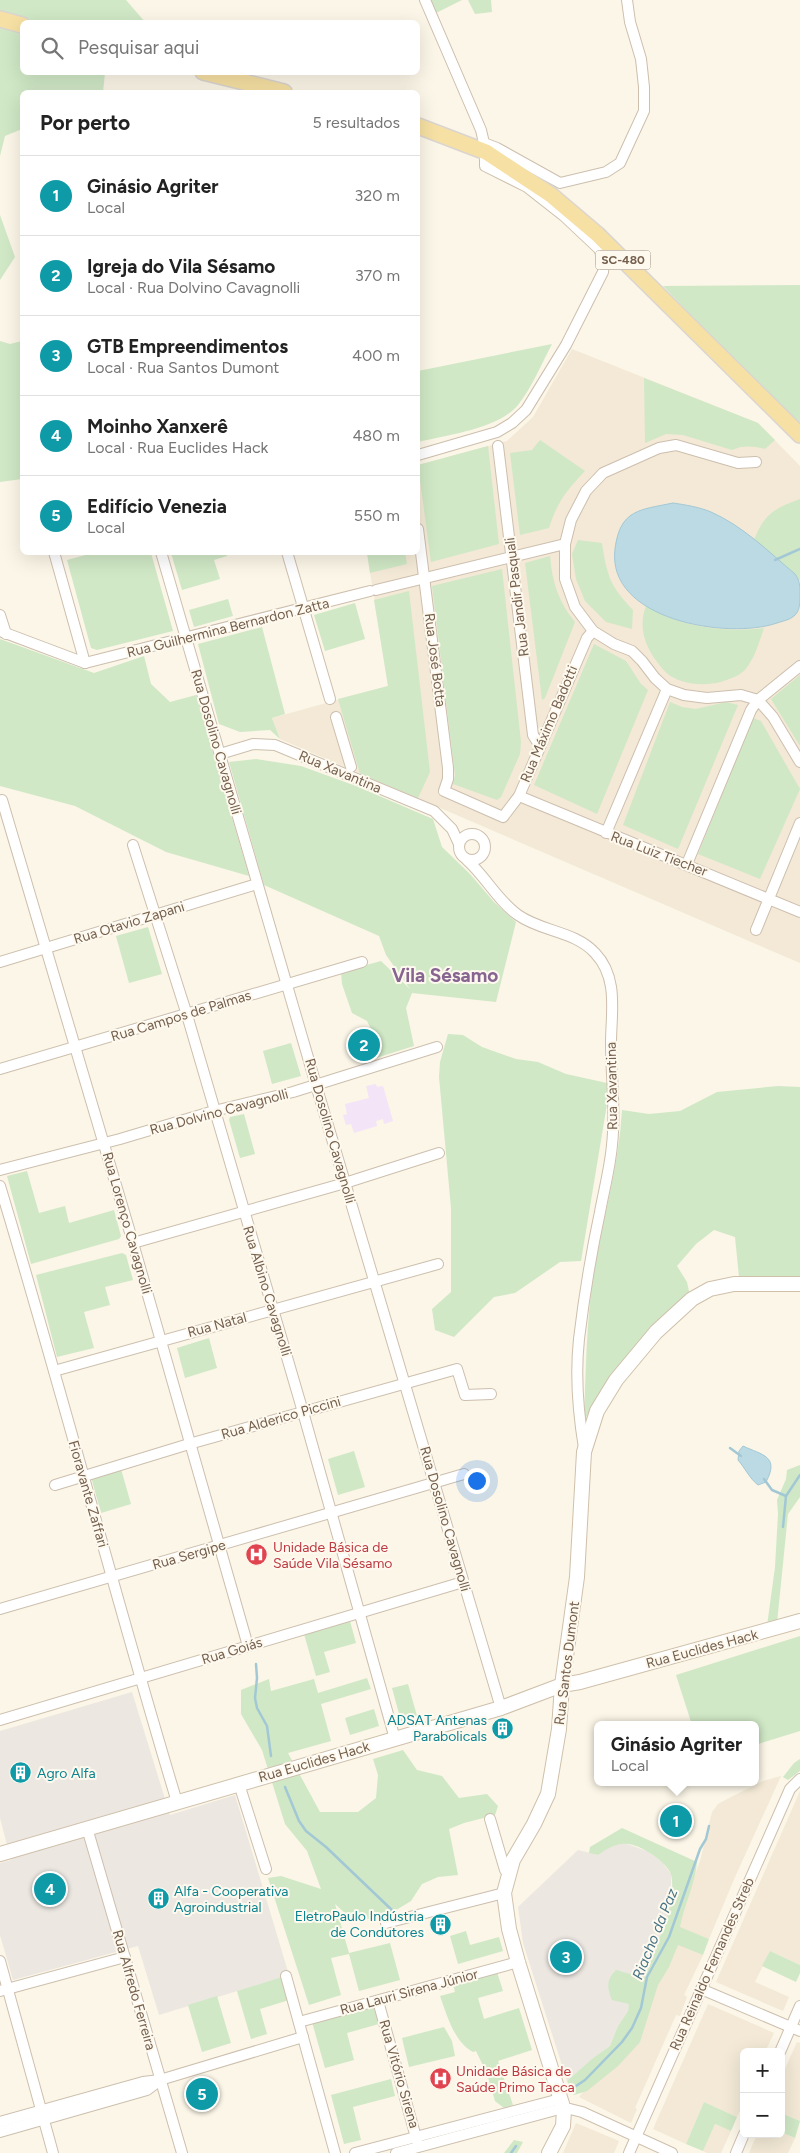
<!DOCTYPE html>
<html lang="pt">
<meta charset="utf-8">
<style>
:root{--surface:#fff;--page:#f6f6f6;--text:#222;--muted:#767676;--line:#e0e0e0;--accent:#774d38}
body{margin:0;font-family:Figtree,sans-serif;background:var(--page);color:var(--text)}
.controls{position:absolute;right:15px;bottom:15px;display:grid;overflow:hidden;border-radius:8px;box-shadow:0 5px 20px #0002}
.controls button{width:45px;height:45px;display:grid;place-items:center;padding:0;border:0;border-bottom:1px solid var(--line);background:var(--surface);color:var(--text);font:25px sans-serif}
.you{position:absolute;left:476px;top:1480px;width:18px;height:18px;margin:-12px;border:4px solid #fff;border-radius:50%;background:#1a73e8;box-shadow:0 0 0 8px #1a73e833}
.badge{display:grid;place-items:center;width:32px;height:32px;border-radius:50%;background:var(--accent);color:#fff;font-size:16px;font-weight:700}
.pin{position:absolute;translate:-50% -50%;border:2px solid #fff;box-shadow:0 1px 5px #0006}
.popup{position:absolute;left:594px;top:1721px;width:165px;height:65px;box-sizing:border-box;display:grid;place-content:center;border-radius:8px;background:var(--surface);filter:drop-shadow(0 1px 4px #0005);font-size:16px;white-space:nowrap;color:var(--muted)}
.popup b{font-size:19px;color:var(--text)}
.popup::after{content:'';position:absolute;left:50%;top:100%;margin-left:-10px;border:10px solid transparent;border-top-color:var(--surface)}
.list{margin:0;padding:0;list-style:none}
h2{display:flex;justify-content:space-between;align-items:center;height:65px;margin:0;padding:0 20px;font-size:21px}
h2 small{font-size:16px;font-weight:400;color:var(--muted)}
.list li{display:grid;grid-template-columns:32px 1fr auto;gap:15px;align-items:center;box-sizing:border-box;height:80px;padding:0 20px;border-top:1px solid var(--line)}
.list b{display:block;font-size:19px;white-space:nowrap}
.list p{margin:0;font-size:16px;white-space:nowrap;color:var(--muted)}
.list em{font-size:16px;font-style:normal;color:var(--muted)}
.icon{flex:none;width:28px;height:28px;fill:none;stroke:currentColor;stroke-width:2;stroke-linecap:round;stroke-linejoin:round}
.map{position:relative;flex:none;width:800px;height:2153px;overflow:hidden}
.search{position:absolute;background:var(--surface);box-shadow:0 5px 20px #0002;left:20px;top:20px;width:400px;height:55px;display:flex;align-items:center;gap:12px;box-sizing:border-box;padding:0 18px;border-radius:8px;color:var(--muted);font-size:19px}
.panel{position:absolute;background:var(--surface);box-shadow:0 5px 20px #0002;left:20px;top:90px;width:400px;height:465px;border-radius:8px}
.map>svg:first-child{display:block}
.residential{fill:#f3e9d6}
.industrial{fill:#ece7e1}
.education{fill:#f3e4f8}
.green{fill:#d0e8c6}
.water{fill:#bcdae4;stroke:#a3c8d5}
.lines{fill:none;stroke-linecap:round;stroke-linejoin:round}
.stream{stroke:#a3c8d5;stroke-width:2.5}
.street-casing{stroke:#cdbfae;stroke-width:12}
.secondary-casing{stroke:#cfc0ab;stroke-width:16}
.primary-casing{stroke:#dbd5d1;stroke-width:18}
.street{stroke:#fff;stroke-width:10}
.secondary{stroke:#fff;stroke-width:14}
.primary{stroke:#f6e0a3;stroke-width:15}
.labels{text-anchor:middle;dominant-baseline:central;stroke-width:4;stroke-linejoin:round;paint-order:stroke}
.shield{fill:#fef9ee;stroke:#9d8d7d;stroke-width:1}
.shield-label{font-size:12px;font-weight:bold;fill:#745f4d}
.street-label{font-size:14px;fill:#745f4d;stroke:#fef9ee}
.health-label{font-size:14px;fill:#be3a42;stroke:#fef9ee;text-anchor:start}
.culture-label{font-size:14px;fill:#0d838f;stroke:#fef9ee;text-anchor:end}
.water-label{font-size:15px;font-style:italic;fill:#477486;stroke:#fef9ee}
.district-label{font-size:19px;font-weight:bold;fill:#866590;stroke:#fef9ee}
</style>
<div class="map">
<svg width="800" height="2153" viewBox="0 0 800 2153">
<rect width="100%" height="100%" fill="#fbf6e7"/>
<!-- residential -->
<g class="residential">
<polygon points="572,349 758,423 800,466 800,963 280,739 272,718 388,686 367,553 418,552 418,465 507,441 533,417"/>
<polygon points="781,1776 735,1877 709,1939 676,1926 700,1861 712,1812 718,1804 729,1798 763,1781"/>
<polygon points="800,1791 800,1965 770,1951 755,1982 789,1997 783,2011 716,1982"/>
<polygon points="670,1941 703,1955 684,1995 687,1997 680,2016 676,2015 635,2108 637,2109 631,2123 579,2097 598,2073"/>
<polygon points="708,2004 774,2033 765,2052 744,2052 744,2102 737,2117 704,2102 686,2144 653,2129"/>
<polygon points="797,2042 800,2043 800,2121 781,2113 781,2078"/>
<polygon points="576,2123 619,2141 614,2153 563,2153"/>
<polygon points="715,2124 731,2131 721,2153 707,2153 703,2151"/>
<polygon points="781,2132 795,2138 788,2153 749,2153 757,2134 781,2134"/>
</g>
<!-- industrial -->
<g class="industrial">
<polygon points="132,1692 170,1815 235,1795 289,1975 159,2015 138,1946 13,1980 0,1935 0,1863 11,1860 0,1818 0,1731"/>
<polygon points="624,1843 647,1851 662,1862 671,1874 671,1897 666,1924 657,1942 643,1955 636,1970 628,2011 618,2026 610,2046 593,2058 567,2081 523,1943 518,1907 578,1850 598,1855 607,1848"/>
</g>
<!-- education -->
<polygon class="education" points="376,1084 377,1087 383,1086 393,1121 384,1124 383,1119 376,1121 377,1126 354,1133 351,1124 346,1125 343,1115 347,1114 345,1104 369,1098 366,1086"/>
<!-- green -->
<g class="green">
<polygon points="0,0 126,0 145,22 22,22 22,72 105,73 103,92 22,92 22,129 5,136 0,156"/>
<polygon points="428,0 462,0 434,14"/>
<polygon points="468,0 491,0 492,12 475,14"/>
<polygon points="0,215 15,257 0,280"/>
<polygon points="800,285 800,428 663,286"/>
<polygon points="0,341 10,344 22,341 22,479 0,482"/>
<path d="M552,344c-10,19 -21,45 -34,61 -20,24 -71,30 -100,37v-71z"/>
<path d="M644,378l114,45 17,17 -10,9c-13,-3 -22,-4 -33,1l-49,-15 -17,-1 -21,9z"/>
<path d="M540,440l45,31c-18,19 -28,31 -36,57l-29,7 -10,-82 22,-3z"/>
<polygon points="488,446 499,544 431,562 418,465"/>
<path d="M800,499v82l-5,-7 -41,-34c10,-26 21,-32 46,-41z"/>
<path d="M578,540l24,3c5,33 8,43 31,67l-1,19 -26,-7 -21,-21 -9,-22 -4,-25z"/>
<polygon points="93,553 151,553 173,631 97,650 91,648 67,560"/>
<polygon points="171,553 226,553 227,556 214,560 220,579 182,590"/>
<polygon points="367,553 405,553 407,564 370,573"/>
<path d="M550,556c2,26 9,47 25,66l-30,76 -3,2 -17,-137z"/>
<polygon points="502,569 521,742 520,754 501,797 497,800 453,784 455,775 432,586"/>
<polygon points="409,591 430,772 418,798 360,774 338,699 388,686 374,600"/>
<polygon points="228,599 233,616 194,627 189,610"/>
<polygon points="355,603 365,639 325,651 314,615"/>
<path d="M646,606c35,21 78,27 118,22 -5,14 -9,30 -19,42 -6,6 -16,9 -24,12 -17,4 -37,3 -52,-7 -4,-3 -8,-8 -11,-12 -13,-17 -20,-36 -12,-57z"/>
<polygon points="262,627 285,714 272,718 280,739 270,730 240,732 219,724 198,644"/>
<polygon points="0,639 94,673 144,656 151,684 170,702 196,695 249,876 166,852 75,806 0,786"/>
<polygon points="594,644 626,661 641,684 648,690 597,814 534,785"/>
<polygon points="800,675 800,746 771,699"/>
<polygon points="670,702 682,707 696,709 726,702 738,705 678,849 623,825"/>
<polygon points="753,718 761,721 800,789 760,879 698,854"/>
<polygon points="256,759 301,766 356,786 433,819 442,847 470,874 494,902 516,922 496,1002 412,993 406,1008 414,1046 376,1058 372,1031 367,1021 352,1013 342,984 341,972 381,961 410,989 386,955 379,936 264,885 229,762"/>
<polygon points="148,927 162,974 129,983 116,936"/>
<polygon points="448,1034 463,1035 482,1047 516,1059 538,1062 566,1074 607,1083 607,1104 581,1261 560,1262 515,1293 494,1297 454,1337 435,1330 432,1309 451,1292 451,1208 439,1077 440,1062"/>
<polygon points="291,1043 301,1076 272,1084 263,1051"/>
<path d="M778,1086l22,1v191l-40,2 -21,-3 -4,-40 -21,-7 -18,14 -19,22 10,16 3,14 -92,100 -14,25c2,-50 2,-100 10,-149 9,-54 25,-107 28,-162l27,4 31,-3 37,-19z"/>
<polygon points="244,1114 255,1154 240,1158 229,1120 230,1117"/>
<polygon points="27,1171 39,1213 65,1206 69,1223 114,1210 121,1236 119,1239 31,1264 7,1176"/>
<polygon points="122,1253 126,1255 133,1280 105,1287 110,1305 84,1312 94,1348 57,1357 36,1275"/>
<polygon points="209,1338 217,1368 185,1378 177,1348"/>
<polygon points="354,1451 365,1487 338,1495 328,1459"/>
<polygon points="800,1465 800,1497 788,1514 777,1623 767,1626 775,1567 778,1514 777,1500 786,1479 787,1470"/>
<polygon points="121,1469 131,1504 101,1513 91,1477"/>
<polygon points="350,1621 356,1643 324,1652 330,1672 316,1676 304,1634"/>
<polygon points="800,1636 800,1731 755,1745 755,1725 692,1725 676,1675"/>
<polygon points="367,1678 371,1689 321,1704 331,1741 288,1753 320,1812 358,1812 376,1798 378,1775 373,1759 403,1750 417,1770 442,1776 459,1798 487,1794 498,1806 495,1815 464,1823 449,1829 458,1875 438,1877 422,1884 411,1901 378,1921 346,1914 335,1904 349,1953 390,1943 400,1980 359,1991 349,1954 331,1958 341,1995 309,2005 268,1878 281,1876 321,1889 307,1851 285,1824 262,1750 241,1714 241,1690 269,1679 271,1691 314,1679 318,1693"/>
<polygon points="408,1684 417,1716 401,1721 392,1688"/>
<polygon points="374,1709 379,1726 350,1735 345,1718"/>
<polygon points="800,1759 800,1771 788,1780 783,1777 794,1763"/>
<path d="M622,1828l75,34c-2,23 -13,43 -17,65l29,12 -6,16 -25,-10 -9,22 -11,18 -18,57 -22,24 -31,25 -13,4 -7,-14 26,-23 17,-12 8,-20 10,-15 1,-7 -17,-4c-5,-12 -6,-20 4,-30l14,4c9,-4 9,-13 15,-20 4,-4 8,-7 11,-11 10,-12 21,-57 14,-71 -6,-12 -34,-31 -48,-28 -9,1 -17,6 -24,11l-9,-2 1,-6z"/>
<polygon points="466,1931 470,1945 499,1937 503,1951 458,1964 450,1936"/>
<polygon points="770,1951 800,1965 800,1973 796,1982 762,1966"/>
<path d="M497,1972l6,19 -25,7 6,21 35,-11 13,42 -34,11 15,44 -9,3 -9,-7 -8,-27 -11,-23 -3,1c-19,-10 -26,-37 -33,-56l15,-4 -2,-8z"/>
<polygon points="282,1977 289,2000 260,2009 267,2034 251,2039 237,1991"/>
<polygon points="217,1996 231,2043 202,2052 188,2005"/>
<polygon points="374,2005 379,2024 347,2033 354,2060 325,2068 312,2022"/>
<polygon points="444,2027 452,2041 455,2056 409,2067 402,2038"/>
<polygon points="391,2079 395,2096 353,2107 361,2140 344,2144 331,2095"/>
<polygon points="704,2102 737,2117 731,2131 715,2124 703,2151 686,2144"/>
<polygon points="781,2113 800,2121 795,2138 781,2132"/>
<polygon points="514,2140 523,2142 517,2153 504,2153"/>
</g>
<!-- water -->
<g class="water">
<path d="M673,503c13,2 26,4 38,9 32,14 58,40 84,62 5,7 5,12 5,21 0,8 0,16 -6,21 -4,4 -12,5 -17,7 -49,17 -171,-3 -162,-74 5,-40 25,-39 58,-46z"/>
<path d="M743,1446c19,9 37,10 23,36l-8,3c-8,-6 -13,-17 -20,-25l1,-9z"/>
</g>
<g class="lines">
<!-- stream -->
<g class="stream">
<polyline points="775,560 800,549"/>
<polyline points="730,1448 741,1456"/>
<polyline points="764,1479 772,1490 786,1496"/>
<polyline points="783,1527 786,1496 800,1475"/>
<polyline points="256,1664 257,1678 255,1698 257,1708 267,1726 271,1756"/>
<polyline points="285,1787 299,1821 306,1831 326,1847 394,1912"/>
<polyline points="573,2088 585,2080 622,2042 632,2028 641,2008 647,1977 669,1937 700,1849 706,1839 709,1826"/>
<polyline points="511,2153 516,2146"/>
</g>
<defs>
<g id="street">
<polyline points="425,0 481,130 484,143 497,148 560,183 606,172 620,163 644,111 644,87 641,59 630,22 627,0"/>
<polyline points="498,446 533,735 540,746"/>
<polyline points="418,455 497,432 512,423 526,410 566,345 603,272 604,261 599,249 564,216 527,187 485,166 485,148"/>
<polyline points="756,462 738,463 676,445 659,448 603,473 586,491 571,520 565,544 565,579 575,607 593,631 614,644 632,651 642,661 655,678 667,689 684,695 707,698 741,695 758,700 773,717 800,762"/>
<polyline points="418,529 448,768 448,779 444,791 503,817 519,796 587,638 593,631"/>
<polyline points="54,552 85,663"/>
<polyline points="161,552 316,1085 501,1708"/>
<polyline points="287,552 330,699"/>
<polyline points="376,590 565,544"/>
<polyline points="0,615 6,634"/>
<polyline points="0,631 85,663"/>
<polyline points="85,663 370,591"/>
<polyline points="336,717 351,767"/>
<polyline points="220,754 253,744 275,745 434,811 452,829 459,844"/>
<polyline points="519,796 800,912"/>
<polyline points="2,800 129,1229 248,1646"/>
<polyline points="606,833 667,689"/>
<circle cx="472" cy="847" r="13"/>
<polyline points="133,845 187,1015 303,1412 395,1739"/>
<path d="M467,860c19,17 30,40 51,55 24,17 57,16 77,38 24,25 16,60 16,90 0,35 5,68 1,102 -2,23 -8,45 -12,67 -9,42 -16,85 -21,127 -4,37 -1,73 5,109"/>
<polyline points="687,864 751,710 758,700 800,666"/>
<polyline points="756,930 800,823"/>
<polyline points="0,962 257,884"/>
<polyline points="0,1069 362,962"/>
<polyline points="0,1170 120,1139 214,1111 293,1092 437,1047"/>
<path d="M0,1186c62,204 115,411 177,616"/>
<polyline points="133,1243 345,1183 439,1153"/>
<polyline points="54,1371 438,1264"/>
<polyline points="55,1485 189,1444 457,1369 465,1395 491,1394"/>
<polyline points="0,1609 464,1474"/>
<polyline points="0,1720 463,1582"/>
<polyline points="239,1784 266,1869"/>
<polyline points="490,1819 505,1870 509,1873"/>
<polyline points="87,1828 182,2153"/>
<polyline points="386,1923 504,1893"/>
<polyline points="0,1961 53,2153"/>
<polyline points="286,1976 335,2153"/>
<polyline points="701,1989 800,2031"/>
<polyline points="0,1991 125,1957"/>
<polyline points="378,2001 417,2141"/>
<polyline points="299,2022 518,1962"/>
<polyline points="780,2052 800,2006"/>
<polyline points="564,2110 570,2109 582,2112 672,2153"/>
<polyline points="0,2122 143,2082 160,2080 303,2037"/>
<polyline points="0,2132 147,2090 159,2081"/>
<polyline points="355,2153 560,2099"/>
<polyline points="396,2153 563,2108"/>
<polyline points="629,2153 790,1789 800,1779"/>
<polyline points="736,2153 744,2134"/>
</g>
<g id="secondary">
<polyline points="0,1854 501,1708 562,1685 580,1682 800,1621"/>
<polyline points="549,2153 563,2126 564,2110 518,1962 509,1929 504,1893 513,1860 534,1824 548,1794 559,1729 562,1685 577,1577 584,1452 597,1411 616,1380 656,1332 692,1299 710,1289 734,1284 800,1284"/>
</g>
<g id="primary">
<polyline points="0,19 22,25"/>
<polyline points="203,72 284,92"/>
<polyline points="418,126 486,152 551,195 597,234 800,435"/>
</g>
</defs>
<!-- street casing -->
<use href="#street" class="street-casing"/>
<!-- secondary casing -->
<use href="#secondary" class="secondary-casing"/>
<!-- primary casing -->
<use href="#primary" class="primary-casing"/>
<!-- street -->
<use href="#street" class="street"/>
<!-- secondary -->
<use href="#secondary" class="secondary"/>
<!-- primary -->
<use href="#primary" class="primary"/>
</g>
<!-- icons -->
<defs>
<symbol id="hospital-disc" viewBox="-11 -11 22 22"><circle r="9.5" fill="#e0444e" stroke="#fef9ee"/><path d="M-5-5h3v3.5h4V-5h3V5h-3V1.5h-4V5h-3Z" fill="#fff"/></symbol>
<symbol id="building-disc" viewBox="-11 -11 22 22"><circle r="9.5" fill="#0f9aa8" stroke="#fef9ee"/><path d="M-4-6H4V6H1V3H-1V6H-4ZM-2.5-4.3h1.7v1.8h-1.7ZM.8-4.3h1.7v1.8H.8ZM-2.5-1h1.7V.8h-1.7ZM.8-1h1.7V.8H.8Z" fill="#fff"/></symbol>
</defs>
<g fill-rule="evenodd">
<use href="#hospital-disc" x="244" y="1542" width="25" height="25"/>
<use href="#building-disc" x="490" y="1716" width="25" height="25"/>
<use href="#building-disc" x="8" y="1760" width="25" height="25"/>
<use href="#building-disc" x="146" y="1886" width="25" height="25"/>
<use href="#building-disc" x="428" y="1912" width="25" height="25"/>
<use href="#hospital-disc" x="428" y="2066" width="25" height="25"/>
</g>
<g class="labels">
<!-- shield labels -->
<rect class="shield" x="595.5" y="250.5" width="55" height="19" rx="4"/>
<g class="shield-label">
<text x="623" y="260">SC-480</text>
</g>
<!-- street labels -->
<g class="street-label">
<text transform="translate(517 597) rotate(-97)">Rua Jandir Pasquali</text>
<text transform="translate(228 628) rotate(-14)">Rua Guilhermina Bernardon Zatta</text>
<text transform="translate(435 660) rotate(83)">Rua José Botta</text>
<text transform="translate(549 724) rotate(-67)">Rua Máximo Badotti</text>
<text transform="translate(216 742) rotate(74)">Rua Dosolino Cavagnolli</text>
<text transform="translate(340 772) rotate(23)">Rua Xavantina</text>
<text transform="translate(659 854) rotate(21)">Rua Luiz Tiecher</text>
<text transform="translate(129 923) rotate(-17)">Rua Otavio Zapani</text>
<text transform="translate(181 1016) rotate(-17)">Rua Campos de Palmas</text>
<text transform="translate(612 1086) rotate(-91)">Rua Xavantina</text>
<text transform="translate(219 1112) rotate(-15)">Rua Dolvino Cavagnolli</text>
<text transform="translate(330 1131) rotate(74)">Rua Dosolino Cavagnolli</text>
<text transform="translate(127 1223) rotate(74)">Rua Lorenço Cavagnolli</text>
<text transform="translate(267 1291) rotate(73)">Rua Albino Cavagnolli</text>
<text transform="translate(217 1325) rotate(-15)">Rua Natal</text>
<text transform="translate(281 1418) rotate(-16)">Rua Alderico Piccini</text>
<text transform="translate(88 1494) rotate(74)">Fioravante Zaffari</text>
<text transform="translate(445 1519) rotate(74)">Rua Dosolino Cavagnolli</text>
<text transform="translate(189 1555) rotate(-16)">Rua Sergipe</text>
<text transform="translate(702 1649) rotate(-15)">Rua Euclides Hack</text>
<text transform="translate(232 1651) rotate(-17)">Rua Goiás</text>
<text transform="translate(567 1663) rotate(-83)">Rua Santos Dumont</text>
<text transform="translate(314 1762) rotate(-16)">Rua Euclides Hack</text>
<text transform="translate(712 1964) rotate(-66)">Rua Reinaldo Fernandes Streb</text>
<text transform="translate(134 1990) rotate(74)">Rua Alfredo Ferreira</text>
<text transform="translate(409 1992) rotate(-15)">Rua Lauri Sirena Júnior</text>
<text transform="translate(399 2074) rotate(74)">Rua Vitório Sirena</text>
</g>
<!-- health labels -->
<g class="health-label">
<text x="273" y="1547">Unidade Básica de<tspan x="273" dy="16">Saúde Vila Sésamo</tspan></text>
<text x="456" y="2071">Unidade Básica de<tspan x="456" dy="16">Saúde Primo Tacca</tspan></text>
</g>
<!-- culture labels -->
<g class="culture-label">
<text x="487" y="1720">ADSAT Antenas<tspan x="487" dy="16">Parabolicals</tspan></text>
<text x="37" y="1773" text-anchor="start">Agro Alfa</text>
<text x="174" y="1891" text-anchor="start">Alfa - Cooperativa<tspan x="174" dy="16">Agroindustrial</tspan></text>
<text x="424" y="1916">EletroPaulo Indústria<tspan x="424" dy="16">de Condutores</tspan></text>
</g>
<!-- water labels -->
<g class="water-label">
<text transform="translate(655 1934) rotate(-68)">Riacho da Paz</text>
</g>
<!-- district labels -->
<g class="district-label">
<text x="445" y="975">Vila Sésamo</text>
</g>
</g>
</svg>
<div class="controls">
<button>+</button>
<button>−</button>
</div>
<div class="you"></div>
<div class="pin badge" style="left:676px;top:1821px;background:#0f9aa8">1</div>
<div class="popup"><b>Ginásio Agriter</b>Local</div>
<div class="pin badge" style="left:364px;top:1045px;background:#0f9aa8">2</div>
<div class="pin badge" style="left:566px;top:1957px;background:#0f9aa8">3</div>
<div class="pin badge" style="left:50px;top:1889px;background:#0f9aa8">4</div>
<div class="pin badge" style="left:202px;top:2094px;background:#0f9aa8">5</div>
<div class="search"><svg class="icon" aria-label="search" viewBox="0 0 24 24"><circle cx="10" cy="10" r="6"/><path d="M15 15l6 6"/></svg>Pesquisar aqui</div>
<section class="panel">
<h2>Por perto<small>5 resultados</small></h2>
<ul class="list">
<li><span class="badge" style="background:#0f9aa8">1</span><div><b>Ginásio Agriter</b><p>Local</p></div><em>320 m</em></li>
<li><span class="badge" style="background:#0f9aa8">2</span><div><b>Igreja do Vila Sésamo</b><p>Local · Rua Dolvino Cavagnolli</p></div><em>370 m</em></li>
<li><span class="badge" style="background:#0f9aa8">3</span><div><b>GTB Empreendimentos</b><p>Local · Rua Santos Dumont</p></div><em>400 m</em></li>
<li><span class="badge" style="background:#0f9aa8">4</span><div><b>Moinho Xanxerê</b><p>Local · Rua Euclides Hack</p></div><em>480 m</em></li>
<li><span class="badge" style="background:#0f9aa8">5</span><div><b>Edifício Venezia</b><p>Local</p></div><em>550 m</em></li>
</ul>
</section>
</div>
